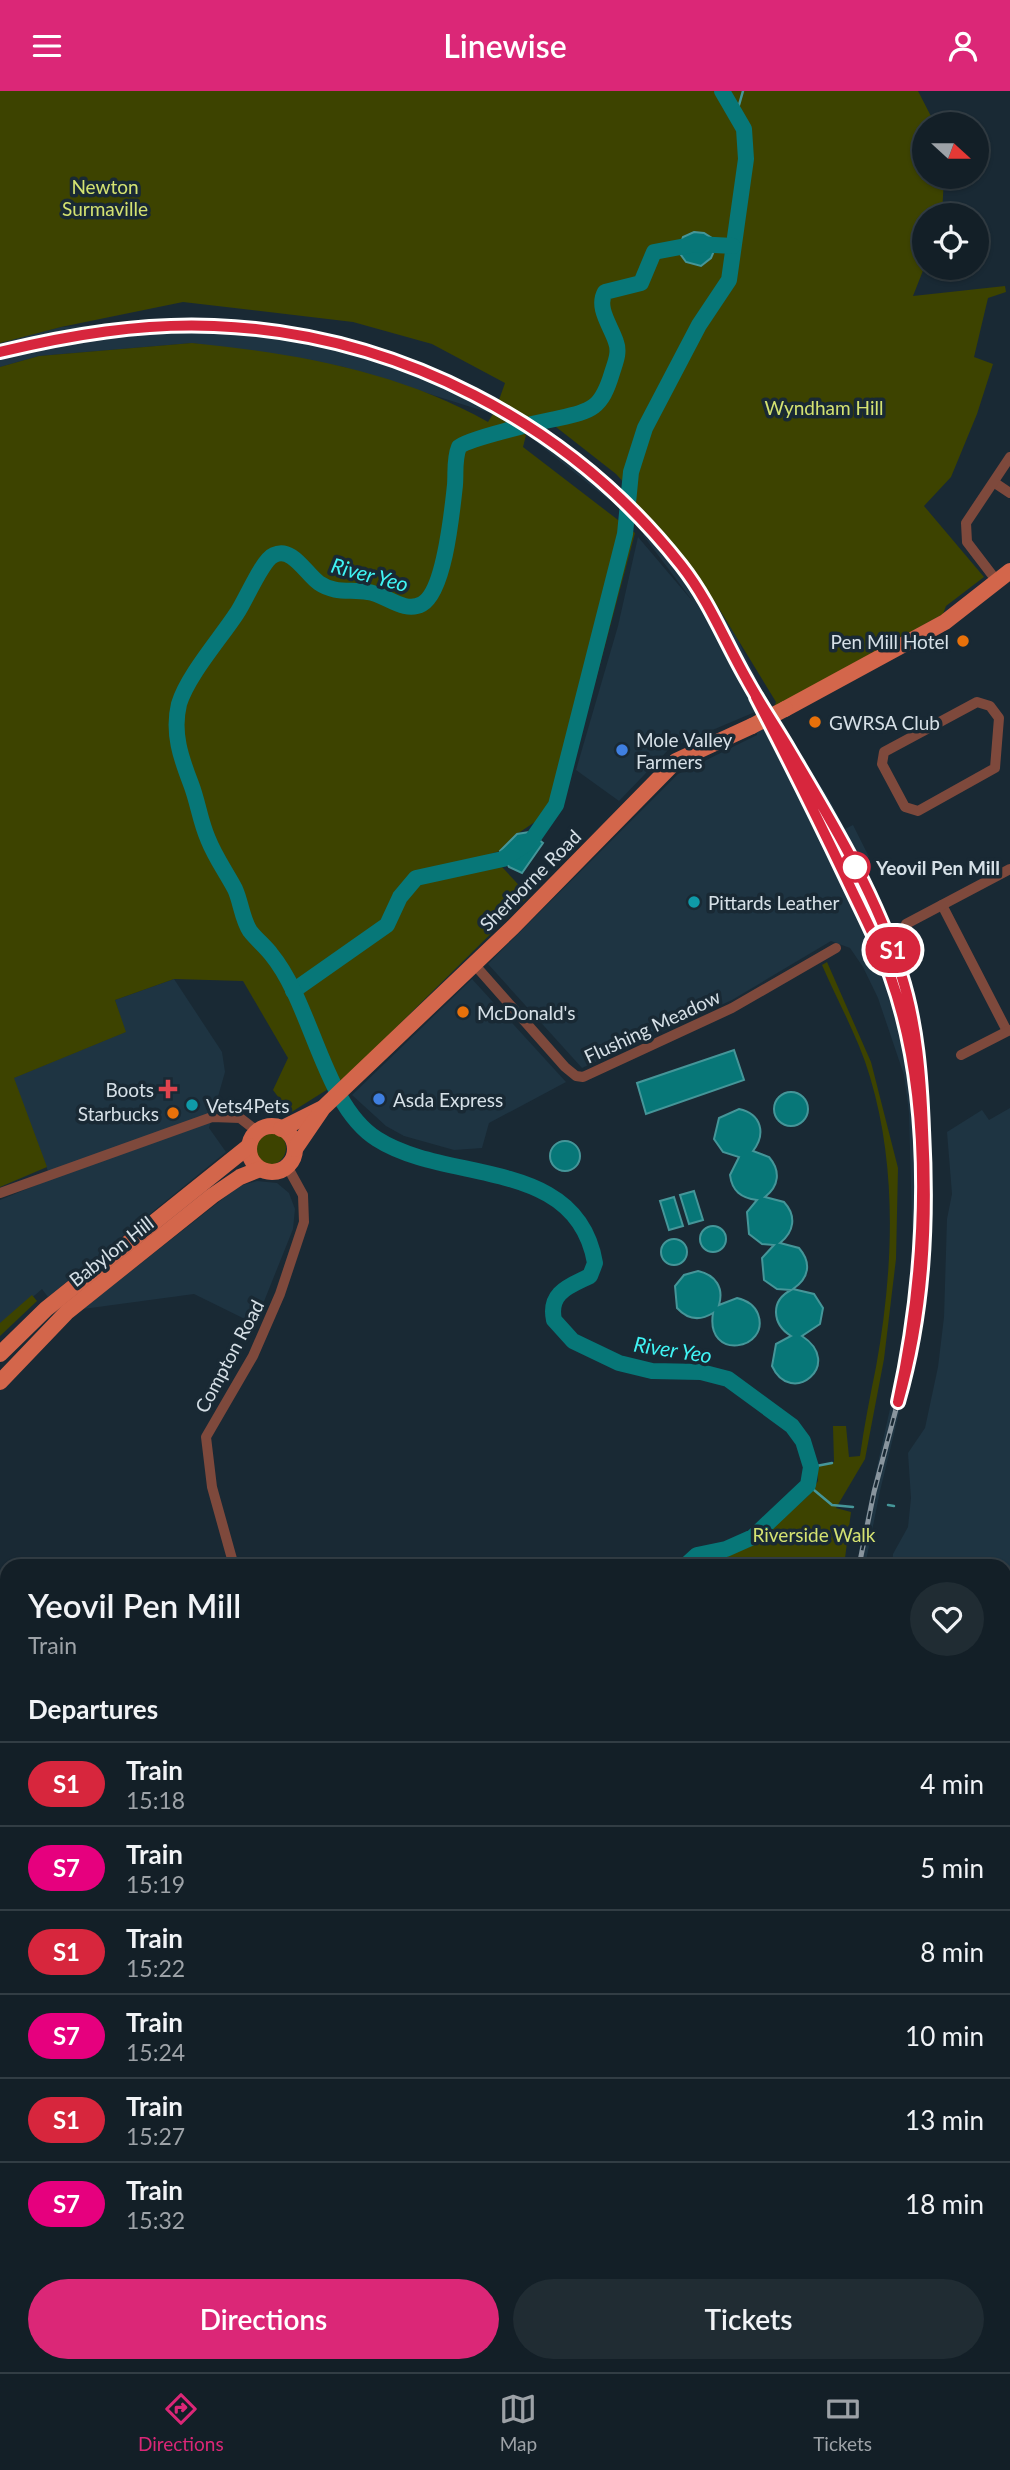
<!DOCTYPE html>
<html lang="en">
<head>
<meta charset="utf-8">
<style>
  :root { --surface:#131f27; --page:#202c33; --text:#f1f3f6; --muted:#9da2a7; --line:#323d44; --accent:#db2777 }
  body { margin:0; font-family:Lato,sans-serif; background:var(--page); color:var(--text); height:100vh; display:flex; flex-direction:column; font-size:26px; white-space:nowrap }
  * { box-sizing:border-box; margin:0 }
  p { font-size:23px; color:var(--muted) }
  .icon { flex:none; width:38px; height:38px; fill:none; stroke:currentColor; stroke-width:2; stroke-linecap:round; stroke-linejoin:round }
  .map { position:relative; flex:1; overflow:hidden }
  .panel { position:absolute; left:0px; top:1468px; width:1012px; height:814px; display:flex; flex-direction:column; background:var(--surface); border-radius:21px 21px 0 0; box-shadow:0 2px 5px #0004,0 0 0 2px var(--line) }
  .panel>* { flex:none }
  .badge { padding:0 14px; border-radius:23px; font-size:24px; line-height:46px }
  .needle { width:46px; rotate:111deg }
  .controls { position:absolute; left:912px; top:21px; display:grid; gap:14px }
  .controls a { display:grid; place-items:center; width:77px; height:77px; border-radius:50%; background:var(--surface); box-shadow:0 2px 5px #0004,0 0 0 2px var(--line); font-size:35px }
  .map>.badge { position:absolute; translate:-50% -50%; box-shadow:0 0 0 4px #fff }
  h2 { padding:0 28px; font-size:26px; line-height:63px }
  .round { display:grid; place-items:center; flex:none; width:74px; height:74px; border-radius:37px; background:var(--page) }
  .summary { display:flex; align-items:center; justify-content:space-between; height:119px; padding:0 28px }
  h1 { font-size:33px; font-weight:600; line-height:52px }
  .action { display:flex; gap:14px; margin-top:auto; padding:14px 28px }
  .action a { flex:1; height:80px; border-radius:42px; background:var(--accent); color:#fff; font-size:28px; font-weight:600; line-height:80px; text-align:center }
  .action a+a { background:var(--page); color:var(--text) }
  ul { padding:0; list-style:none }
  li { display:flex; align-items:center; gap:21px; height:84px; padding:0 28px; border-top:2px solid var(--line) }
  li div { flex:1 }
  li b { display:block; font-size:26px }
  li em { font-style:normal }
  li .badge { min-width:77px; font-weight:700; text-align:center }
  header { display:flex; justify-content:space-between; align-items:center; height:91px; padding:0 28px; background:var(--accent); color:#fff; font-size:32px; font-weight:600 }
  .tab-bar { display:flex; justify-content:space-around; align-items:center; height:98px; border-top:2px solid var(--line); background:var(--surface); font-size:19px; color:var(--muted) }
  .tab-bar a { display:grid; justify-items:center; gap:4px }
  .tab-bar .active { color:var(--accent) }
  .map>svg:first-child { display:block }
  .built { fill:#1e3442 }
  .green { fill:#3d4300 }
  .water { fill:#077778; stroke:#459699; stroke-width:2 }
  .lines { fill:none; stroke-linecap:round; stroke-linejoin:round }
  .stream { stroke:#459699; stroke-width:2.5 }
  .river { stroke:#077778; stroke-width:16 }
  .street { stroke:#7e493c; stroke-width:10 }
  .primary { stroke:#d3664b; stroke-width:16 }
  .rail-casing { stroke:#89959e; stroke-width:5 }
  .rail { stroke:#192934; stroke-width:2.5; stroke-dasharray:8; stroke-linecap:butt }
  .primary-bridge { stroke:#d3664b; stroke-width:16 }
  .line-casing { stroke:#fff; stroke-width:16 }
  .line { stroke:#d7263d; stroke-width:10 }
  .food-dot { fill:#e8710a; stroke:#192934; stroke-width:2.5 }
  .shop-dot { fill:#3f7fe0; stroke:#192934; stroke-width:2.5 }
  .stop-dot { fill:#fff; stroke:#d7263d; stroke-width:3.5 }
  .culture-dot { fill:#0f9aa8; stroke:#192934; stroke-width:2.5 }
  .health-dot { fill:#e0444e; stroke:#192934; stroke-width:2.5 }
  .labels { text-anchor:middle; dominant-baseline:central; stroke-width:7; stroke-linejoin:round; paint-order:stroke }
  .park-label { font-size:19px; fill:#d4e271; stroke:#192934 }
  .poi-label { font-size:19px; fill:#d6e0e7; stroke:#192934; text-anchor:start }
  .stop-label { font-size:19px; font-weight:bold; fill:#d6e0e7; stroke:#192934; text-anchor:start }
  .street-label { font-size:19px; fill:#d6e0e7; stroke:#192934 }
  .water-label { font-size:21px; font-style:italic; fill:#40f4f4; stroke:#192934 }
</style>
</head>
<body>
<header><svg class="icon" aria-label="menu" viewBox="0 0 24 24"><path d="M4 6h16M4 12h16M4 18h16"/></svg>Linewise<svg class="icon" aria-label="person" viewBox="0 0 24 24"><circle cx="12" cy="8" r="4"/><path d="M4 21q1-7 8-7t8 7"/></svg></header>
<div class="map">
<svg width="1010" height="2281" viewBox="0 0 1010 2281">
  <rect width="100%" height="100%" fill="#192934"/>
  <g class="built">
    <path d="M186,229l74,5 116,24 86,33 40,22 -12,9 -146,-46 -152,-24 -153,13 -39,11v-24l18,-5 43,-11z"/>
    <path d="M544,338l31,22 42,37 -8,12 -79,-63z"/>
    <path d="M653,432l38,47 44,64 41,86 52,77 17,32 8,-4 16,32 -6,3 37,95 20,77 10,134 -7,149 -43,176 -15,75h-8l4,-28 38,-169 14,-106 -4,-151 -5,-37 -26,-77 -15,-31 -13,-19 -19,-7 -99,59 -150,68 -94,-104 190,-190 79,-39 -2,-23 -85,36 -51,53 -43,-31 42,-144 20,-89 56,66 -51,-68z"/>
    <path d="M174,888l48,73 3,20 -16,56 17,24 -178,145 -6,-8 -42,36v-125l51,-21 -38,-101 112,-46 -10,-32z"/>
    <path d="M472,888l94,103 -77,41 -7,25 -28,2 -50,-14 -18,-10 -34,-31z"/>
    <path d="M1010,1017v794l-5,6 -1,-342h-112l1,-12 15,-27 3,-29 -3,-45 17,-25 13,-61 6,-50 3,-98 5,-25 -5,-62 35,-22 7,10z"/>
    <path d="M257,1090l20,2 12,10 6,16 -2,20 -38,95 -61,-30 -111,15 156,-123z"/>
  </g>
  <g class="green">
    <path d="M0,0h918l17,33h-11v53h20l-2,38h-18v53l-11,28 92,-10 1,6 -18,6 -14,59 19,7 -16,50 -26,63 -27,29 60,71 -38,29 -3,8 -169,93 2,-5 -58,-95 -47,-63 -36,-38 1,-10 -20,-22 -74,-58 -10,5 -33,-21 6,-17 -73,-39 -79,-22 -170,-20 -122,25 -61,16z"/>
    <path d="M192,252c102,10 206,28 296,79l5,-8 33,21 -3,12 112,86 -72,270 -46,31 -17,17 -10,3 39,42 -185,183 -54,34 -17,-23 15,-32 -45,-77 -69,-2 -59,21 11,32 -112,46 33,89 -47,20v-820l39,-11z"/>
    <path d="M827,871l44,100 27,106 -2,91 -12,100 -19,100 -29,49 15,4 -7,54h-155l8,-9 34,-6 26,-10 51,-45 10,-15 -1,-15 17,-4 -1,-36h13l3,31 11,-1c4,-30 10,-59 16,-89 17,-94 22,-197 -6,-290 -11,-38 -32,-75 -48,-112z"/>
    <circle cx="269" cy="1057" r="17"/>
    <path d="M32,1204l5,6 -37,35v-13z"/>
    <path d="M1010,1811v470h-374l-4,-6h372v-458z"/>
    <path d="M23,2275h108l2,6h-111z"/>
  </g>
  <g class="water">
    <path d="M694,141l10,1 14,9 -7,16 -10,8 -15,-4 -8,-11 5,-14z"/>
    <path d="M529,741l14,11 -21,30 -13,-6 -9,-16 17,-17z"/>
    <path d="M734,959l10,30 -98,34 -9,-31z"/>
    <circle cx="791" cy="1018" r="17"/>
    <path d="M739,1018c23,5 27,25 14,42l16,6c12,14 10,29 -4,40l19,5c13,14 10,30 -4,41l19,5c13,15 10,30 -6,41l21,5 9,14 -3,16 -18,12c43,28 -11,72 -30,30l4,-22 15,-8c-19,-12 -21,-35 0,-46l-14,-1 -13,-9 -2,-22 12,-13 -12,-1 -13,-10 -2,-22 10,-12c-16,-2 -25,-9 -27,-25l9,-18 -16,-5 -9,-13 5,-21z"/>
    <circle cx="565" cy="1065" r="15"/>
    <path d="M694,1100l9,29 -14,4 -9,-29z"/>
    <path d="M674,1106l9,29 -14,4 -9,-29z"/>
    <circle cx="713" cy="1148" r="13"/>
    <circle cx="674" cy="1161" r="13"/>
    <path d="M698,1180c18,4 26,17 21,34l18,-7c9,2 17,6 21,16 13,36 -53,48 -45,-1 -13,8 -25,7 -36,-5l-2,-22 9,-11z"/>
  </g>
  <g class="lines">
    <g class="stream">
      <path d="M737,21l6,-21"/>
      <path d="M811,1376l21,-4"/>
      <path d="M808,1394l24,20 21,2"/>
      <path d="M888,1414l6,1"/>
    </g>
    <g class="river">
      <path d="M293,900l94,-66 13,-28 16,-19 87,-19 28,-18 25,-36 69,-271 6,-62 14,-44 54,-103 30,-45 17,-121 -2,-30 -22,-38"/>
      <path d="M685,1475l12,-11 29,-6 27,-12 55,-52 3,-18 -8,-26 -11,-15 -64,-47 -27,-7 -49,-1 -33,-8 -46,-22 -19,-21c-6,-28 16,-34 36,-44l5,-13c-18,-107 -148,-79 -218,-124 -54,-34 -64,-134 -106,-185 -6,-8 -15,-15 -21,-23 -8,-12 -9,-29 -15,-42 -9,-17 -20,-32 -27,-50 -8,-18 -10,-37 -17,-55 -10,-26 -19,-51 -12,-80 9,-29 41,-65 58,-91 9,-13 25,-53 37,-58 18,-9 32,19 45,28 16,11 31,6 49,9 17,2 36,22 54,12 23,-13 30,-93 33,-119 1,-13 -1,-26 4,-38 8,-8 80,-25 96,-28 36,-8 46,-9 57,-46 3,-10 8,-20 4,-31 -5,-16 -20,-34 -11,-50l36,-9 13,-31 42,-8 37,2"/>
      <path d="M880,2275l6,6"/>
    </g>
    <g class="street">
      <path d="M995,392l15,10"/>
      <path d="M996,489l-29,-38 -1,-19 44,-66"/>
      <path d="M977,611l13,4 9,12 -4,50 -77,43 -13,-4 -23,-43 2,-12z"/>
      <path d="M942,814l65,126"/>
      <path d="M906,833l104,-55"/>
      <path d="M474,873l91,103 11,9 7,1 149,-69 104,-60"/>
      <path d="M961,964l49,-25"/>
      <path d="M0,1102l212,-76 28,1 18,14"/>
      <path d="M234,1475l-22,-79 -6,-50 47,-81 27,-62 24,-72 -1,-27 -16,-29"/>
      <path d="M1004,1561h6"/>
      <path d="M618,2275l4,6"/>
    </g>
    <g class="primary">
      <path d="M785,618l160,-87 65,-51"/>
      <circle cx="272" cy="1058" r="23"/>
      <path d="M281,1038l40,-20"/>
      <path d="M295,1058l28,-41 190,-181 163,-166 76,-35"/>
      <path d="M0,1263l46,-45 203,-163"/>
      <path d="M0,1291l67,-70 145,-116 28,-19 20,-8"/>
      <path d="M0,2058l7,96"/>
      <path d="M8,2281l1,-6"/>
    </g>
    <defs>
      <g id="rail">
        <path d="M0,261c71,-18 141,-28 215,-26 33,1 66,8 99,14 172,37 323,136 410,291l160,328c52,134 44,304 14,443"/>
        <path d="M805,683c43,62 92,169 107,242"/>
        <path d="M859,1475l15,-74 26,-98"/>
        <path d="M1004,2077l6,9"/>
      </g>
    </defs>
    <use href="#rail" class="rail-casing"/>
    <use href="#rail" class="rail"/>
    <path class="primary-bridge" d="M752,635l33,-17"/>
  </g>
  <g class="lines">
    <defs>
      <path id="line" d="M0,261c70,-17 141,-29 214,-26 182,7 355,97 467,239 29,37 43,75 66,115 13,24 29,47 43,71 42,71 86,143 111,223 16,50 20,103 22,156 5,92 1,182 -25,272 29,-132 38,-298 -8,-427 -12,-33 -29,-65 -44,-97 -29,-61 -59,-121 -90,-181"/>
    </defs>
    <use href="#line" class="line-casing"/>
    <use href="#line" class="line"/>
  </g>
  <g class="food-dot">
    <circle cx="963" cy="550" r="7"/>
    <circle cx="815" cy="631" r="7"/>
    <circle cx="463" cy="921" r="7"/>
    <circle cx="173" cy="1022" r="7"/>
  </g>
  <g class="shop-dot">
    <circle cx="622" cy="659" r="7"/>
    <circle cx="379" cy="1008" r="7"/>
  </g>
  <circle class="stop-dot" cx="855" cy="776" r="14"/>
  <g class="culture-dot">
    <circle cx="694" cy="811" r="7"/>
    <circle cx="192" cy="1014" r="7"/>
  </g>
  <path class="health-dot" d="M164.5 987.5h7v7h7v7h-7v7h-7v-7h-7v-7h7z"/>
  <g class="labels">
    <g class="park-label">
      <text x="105" y="95">Newton<tspan x="105" dy="22">Surmaville</tspan></text>
      <text x="824" y="316">Wyndham Hill</text>
      <text x="814" y="1443">Riverside Walk</text>
    </g>
    <g class="poi-label">
      <text x="949" y="550" text-anchor="end">Pen Mill Hotel</text>
      <text x="829" y="631">GWRSA Club</text>
      <text x="636" y="648">Mole Valley<tspan x="636" dy="22">Farmers</tspan></text>
      <text x="708" y="811">Pittards Leather</text>
      <text x="477" y="921">McDonald's</text>
      <text x="154" y="998" text-anchor="end">Boots</text>
      <text x="393" y="1008">Asda Express</text>
      <text x="206" y="1014">Vets4Pets</text>
      <text x="159" y="1022" text-anchor="end">Starbucks</text>
    </g>
    <g class="stop-label">
      <text x="876" y="776">Yeovil Pen Mill</text>
    </g>
    <g class="street-label">
      <text transform="translate(530 789) rotate(-45)">Sherborne Road</text>
      <text transform="translate(652 935) rotate(-25)">Flushing Meadow</text>
      <text transform="translate(111 1160) rotate(-38)">Babylon Hill</text>
      <text transform="translate(229 1265) rotate(-62)">Compton Road</text>
    </g>
    <g class="water-label">
      <text transform="translate(370 483) rotate(15)">River Yeo</text>
      <text transform="translate(673 1258) rotate(9)">River Yeo</text>
    </g>
  </g>
</svg>
<div class="controls">
<a><svg class="needle" viewBox="-14 -14 28 28"><path d="M0-13l5 13h-10z" fill="#e53935"/><path d="M0 13l5-13h-10z" fill="#9da2a7"/></svg></a>
<a><svg class="icon" aria-label="locate" viewBox="0 0 24 24"><circle cx="12" cy="12" r="6"/><path d="M12 2v4M12 18v4M2 12h4M18 12h4"/></svg></a>
</div>
<b class="badge" style="left:893px;top:859px;background:#d7263d;color:#fff">S1</b>
<section class="panel">
<div class="summary"><div><h1>Yeovil Pen Mill</h1><p>Train</p></div><a class="round"><svg class="icon" aria-label="heart" viewBox="0 0 24 24"><path d="M12 20l-8-8c-3-5 5-10 8-4 3-6 11-1 8 4z"/></svg></a></div>
<h2>Departures</h2>
<ul>
<li><span class="badge" style="background:#d7263d;color:#fff">S1</span><div><b>Train</b><p>15:18</p></div><em>4 min</em></li>
<li><span class="badge" style="background:#e6007e;color:#fff">S7</span><div><b>Train</b><p>15:19</p></div><em>5 min</em></li>
<li><span class="badge" style="background:#d7263d;color:#fff">S1</span><div><b>Train</b><p>15:22</p></div><em>8 min</em></li>
<li><span class="badge" style="background:#e6007e;color:#fff">S7</span><div><b>Train</b><p>15:24</p></div><em>10 min</em></li>
<li><span class="badge" style="background:#d7263d;color:#fff">S1</span><div><b>Train</b><p>15:27</p></div><em>13 min</em></li>
<li><span class="badge" style="background:#e6007e;color:#fff">S7</span><div><b>Train</b><p>15:32</p></div><em>18 min</em></li>
</ul>
<div class="action"><a>Directions</a><a>Tickets</a></div>
</section>
</div>
<nav class="tab-bar">
<a class="active"><svg class="icon" aria-label="directions" viewBox="0 0 24 24"><path d="M12 3l9 9-9 9-9-9zM9 14v-3h6M13 9l2 2-2 2"/></svg>Directions</a>
<a><svg class="icon" aria-label="map" viewBox="0 0 24 24"><path d="M3 6l6-2 6 2 6-2v14l-6 2-6-2-6 2zM9 4v14M15 6v14"/></svg>Map</a>
<a><svg class="icon" aria-label="tickets" viewBox="0 0 24 24"><path d="M3 7h18v10H3zM15 7v10"/></svg>Tickets</a>
</nav>
</body>
</html>
